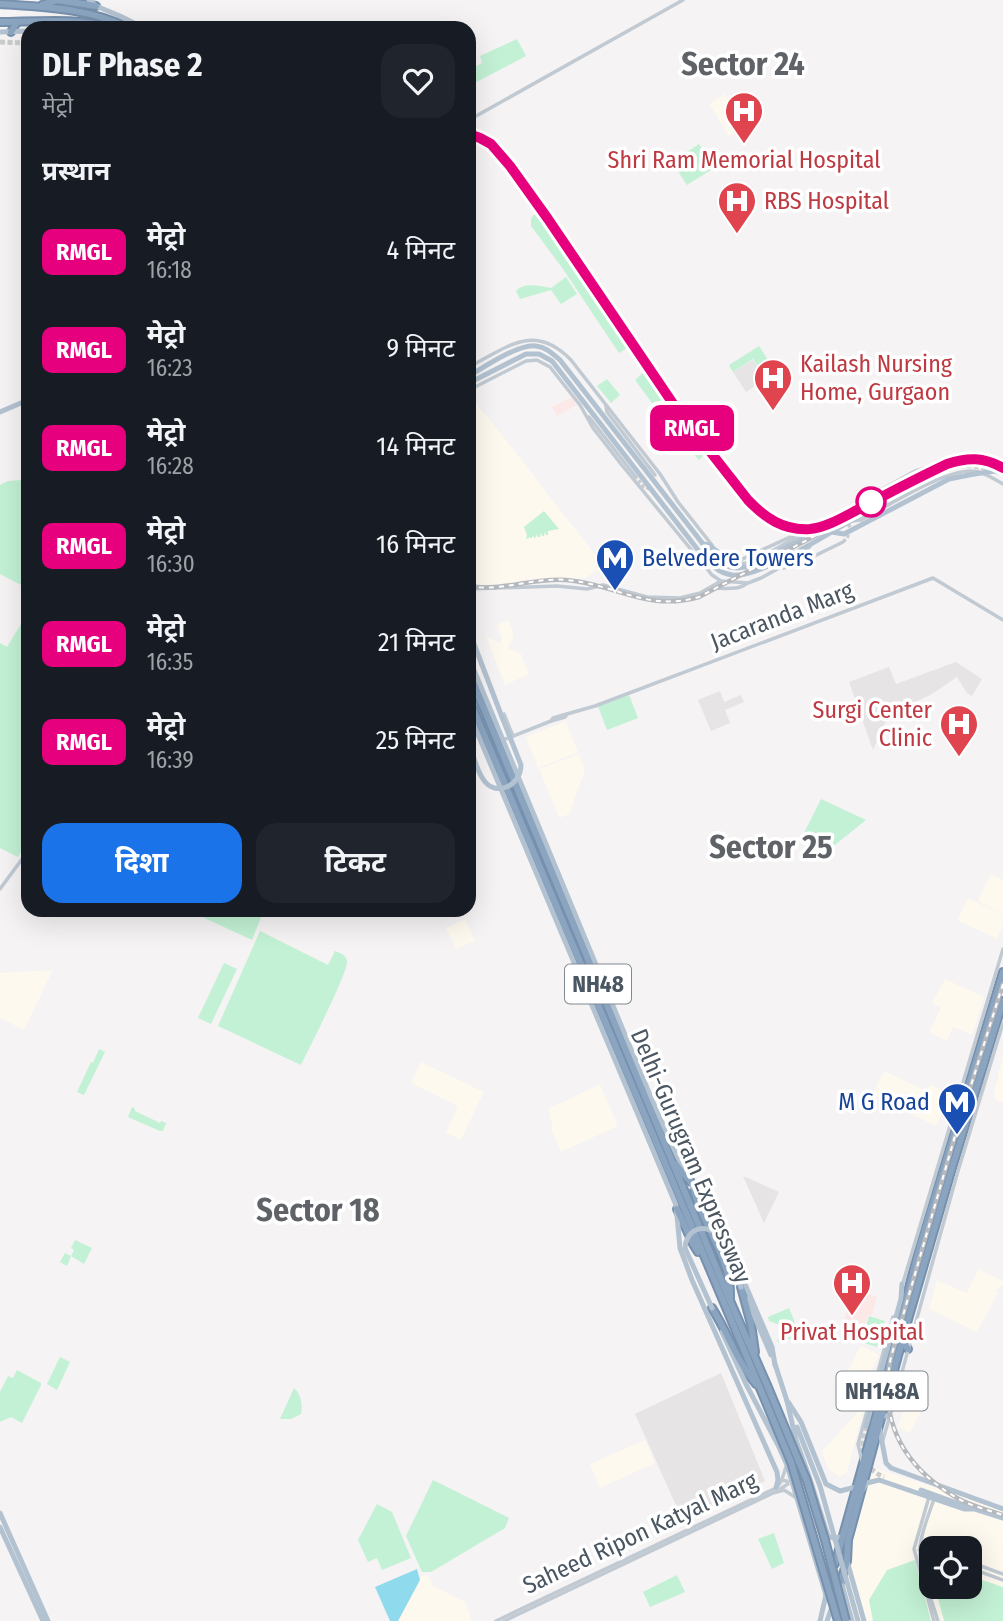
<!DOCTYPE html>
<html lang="hi">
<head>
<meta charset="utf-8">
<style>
  :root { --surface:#171b24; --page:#20242c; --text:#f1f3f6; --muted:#9ea1a6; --accent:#1a73e8 }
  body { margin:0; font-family:"Fira Sans Condensed","Noto Sans Devanagari",sans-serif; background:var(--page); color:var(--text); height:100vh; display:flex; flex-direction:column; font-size:26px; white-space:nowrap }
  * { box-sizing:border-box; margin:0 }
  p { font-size:23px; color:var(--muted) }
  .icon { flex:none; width:38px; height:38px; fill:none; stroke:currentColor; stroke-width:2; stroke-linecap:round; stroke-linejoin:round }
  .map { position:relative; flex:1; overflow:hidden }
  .side { position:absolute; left:21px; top:21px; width:455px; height:896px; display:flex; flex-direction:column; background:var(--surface); border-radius:21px; box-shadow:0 7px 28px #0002 }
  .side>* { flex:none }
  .badge { padding:0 14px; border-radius:10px; font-size:24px; line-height:46px }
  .fabs { position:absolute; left:919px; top:1536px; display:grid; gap:14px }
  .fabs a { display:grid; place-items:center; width:63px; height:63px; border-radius:14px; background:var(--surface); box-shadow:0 7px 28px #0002; font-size:35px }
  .map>.badge { position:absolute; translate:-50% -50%; box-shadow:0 0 0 4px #fff }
  h2 { padding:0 21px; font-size:26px; line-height:63px }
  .round { display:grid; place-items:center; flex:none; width:74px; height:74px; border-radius:21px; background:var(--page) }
  .headline { display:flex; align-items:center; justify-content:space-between; height:119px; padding:0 21px }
  h1 { font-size:33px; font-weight:700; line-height:52px }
  .cta { display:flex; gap:14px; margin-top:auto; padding:14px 21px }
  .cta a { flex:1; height:80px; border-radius:21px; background:var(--accent); color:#fff; font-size:28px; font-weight:700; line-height:80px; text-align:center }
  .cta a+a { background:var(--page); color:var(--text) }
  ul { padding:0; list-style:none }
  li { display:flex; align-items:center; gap:21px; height:98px; padding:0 21px }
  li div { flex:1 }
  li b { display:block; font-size:26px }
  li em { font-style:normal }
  li .badge { min-width:77px; font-weight:700; text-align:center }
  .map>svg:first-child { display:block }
  .commercial { fill:#fdf9ef; fill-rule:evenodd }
  .education { fill:#e6e4e5 }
  .medical { fill:#fce8e6 }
  .green { fill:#c3f1d5 }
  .water { fill:#90daee }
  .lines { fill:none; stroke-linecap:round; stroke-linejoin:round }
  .minor-tunnel { stroke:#caccce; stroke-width:3.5; stroke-dasharray:3.5 2; stroke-linecap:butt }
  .major-tunnel { stroke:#caccce; stroke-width:5; stroke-dasharray:5 2.5; stroke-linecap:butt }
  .highway-casing { stroke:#7690ad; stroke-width:10 }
  .minor { stroke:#c1cad2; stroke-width:3.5 }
  .major { stroke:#b3c2d1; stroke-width:5 }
  .highway { stroke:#8ba5c1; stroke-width:6 }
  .rail-casing { stroke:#b5b8bd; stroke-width:4.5 }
  .rail { stroke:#fff; stroke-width:2; stroke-dasharray:5; stroke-linecap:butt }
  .highway-bridge-casing { stroke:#7690ad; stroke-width:10; stroke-linecap:butt }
  .major-bridge { stroke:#b3c2d1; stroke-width:5 }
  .highway-bridge { stroke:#8ba5c1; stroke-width:6 }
  .line-casing { stroke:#fff; stroke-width:16 }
  .line { stroke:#e6007e; stroke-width:10 }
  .stop-dot { fill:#fff; stroke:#e6007e; stroke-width:3.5 }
  .labels { text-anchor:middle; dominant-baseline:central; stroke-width:7; stroke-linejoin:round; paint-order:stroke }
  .shield { fill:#fff; stroke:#808990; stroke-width:2 }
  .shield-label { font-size:23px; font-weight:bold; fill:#4a5661 }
  .health-label { font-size:24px; fill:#be3a42; stroke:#fff }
  .transit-label { font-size:24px; fill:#164399; stroke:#fff; text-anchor:start }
  .street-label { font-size:24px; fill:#4a5661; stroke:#fff }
  .district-label { font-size:32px; font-weight:bold; fill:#5f6368; stroke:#fff }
</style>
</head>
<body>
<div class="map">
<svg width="1003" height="1621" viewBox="0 0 1003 1621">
  <rect width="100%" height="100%" fill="#f5f3f3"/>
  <g class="commercial">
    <path d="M725,94l19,32 -15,10 -20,-32z"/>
    <path d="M469,395l33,40 101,130 -17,13 -117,8z"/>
    <path d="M508,620l6,15 -6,13 13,6 8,20 -24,11 -19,-49 14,7 2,-4 -5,-14z"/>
    <path d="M566,721l12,31 -40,16 -12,-31z"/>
    <path d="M579,754l6,17 -16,43 -10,4 -20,-49z"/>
    <path d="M991,874l12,6v34l-24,-12 -1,-2z"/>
    <path d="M968,898l35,17v11l-6,13 -40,-19z"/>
    <path d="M465,919l10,22 -19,8 -10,-21z"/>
    <path d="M53,970l-29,60 -24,-12v-45z"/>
    <path d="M945,979l39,18 -12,38 -19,-8 -6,14 -18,-9 12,-25 -9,-4z"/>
    <path d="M1003,1055v48l-10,-5z"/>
    <path d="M421,1062l63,30 -23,48 -15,-7 12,-27 -47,-23z"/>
    <path d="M884,1071l42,20 4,-6 22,10 -16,31 -64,-31z"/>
    <path d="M600,1084l18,42 -57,26 -9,-21v-7l-4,-15z"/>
    <path d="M978,1269l25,12v4l-8,5 3,3 -21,39 -48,-23 8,-29 30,13z"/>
    <path d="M861,1345l18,10 -18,40 -20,-10z"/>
    <path d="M906,1401l16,8 -12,24 -12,-6z"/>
    <path d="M865,1404l-18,69 -7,4 -12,-8 -6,-18z"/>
    <path d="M645,1440l10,23 -55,25 -10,-24z"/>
    <path d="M865,1465l138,44v112h-161l-9,-33zM931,1549h39v38h-39z"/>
    <path d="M428,1575l5,11 32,16 7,19h-74l23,-45z"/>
  </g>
  <g class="education">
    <path d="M753,360l12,19 -19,13 -13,-20z"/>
    <path d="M956,662l26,17 -10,17 -5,-3 -10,-16 -25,17 -35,17 -12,12 -12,27 -24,-68 40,-15 7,17z"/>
    <path d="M720,691l4,11 17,-7 3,7 -19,8 5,13 -19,8 -13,-31z"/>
    <path d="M743,1176l36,16 -15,31z"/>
    <path d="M721,1373l44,108 -82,40 -48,-107z"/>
  </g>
  <g class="medical">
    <path d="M572,397l4,8 -19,11 -5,-9z"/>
    <path d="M853,1287l24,10 -5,18h-4l-4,13 -20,-5z"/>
  </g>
  <g class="green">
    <path d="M517,39l9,17 -57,30v-16l13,-7 -2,-7z"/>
    <path d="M699,144l15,24 -27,17 -15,-23z"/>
    <path d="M533,215h7l90,131 -11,7 -56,-84 -32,-43v-7z"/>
    <path d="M566,277l11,17 -16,10 -10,-14 -31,9 -4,-8c8,-9 23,-5 35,-3z"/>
    <path d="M759,346l16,25 -10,6 -12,-18 -20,13 -4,-7z"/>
    <path d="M644,372l59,84 -4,4 -38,-45 -26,-35z"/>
    <path d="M607,379l13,16 -9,8 -14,-17z"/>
    <path d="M21,480l7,2v108l-5,-4 -23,-12v-89l8,-4z"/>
    <path d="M544,511l15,18 -11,2v4h-2l-1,-3 -1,4h-2l-1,-3 -1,4h-2l-1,-3 -1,3 -2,1 -1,-3 -1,3h-2l-1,-2v2l-3,1 1,-4 -3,-8z"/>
    <path d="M28,607v233l-10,17 -18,-9v-205l7,4 14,-23 3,-12z"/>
    <path d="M629,695l9,23 -31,12 -9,-24z"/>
    <path d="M821,799l45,21 -45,36 -19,-19z"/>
    <path d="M187,910h65l10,5 -10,25z"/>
    <path d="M260,931l68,34 7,-14c5,2 11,3 12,10 2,10 -39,89 -46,104l-83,-39z"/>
    <path d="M224,963l13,6 -26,55 -13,-6z"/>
    <path d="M99,1049l6,3 -21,43 -7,-3 14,-30 2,1z"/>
    <path d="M132,1107l3,2v2l25,12 1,-2 5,2 -3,8h-3l-32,-14z"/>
    <path d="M75,1240l17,8 -8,16 -13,-8 -4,10 -7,-4 5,-9 6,3 3,-6 -3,-2z"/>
    <path d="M789,1308l11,27 -21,8 -2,-2 8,-14 -16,-6 -1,-4z"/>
    <path d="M869,1316l16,5 -8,26 -16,-5z"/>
    <path d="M60,1357l10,5 -13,28 -10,-6z"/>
    <path d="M17,1370l24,13v2l-19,38 -11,-6 -11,5v-30l8,-16 5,2z"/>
    <path d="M294,1388c7,6 9,17 7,26l-10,5h-11z"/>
    <path d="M433,1480l76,38 -4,10 -74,44h-9l-16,-36z"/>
    <path d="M377,1504l15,8 19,46 -29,12 -5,-12 -9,4 -10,-22z"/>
    <path d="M774,1533l10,30 -12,6 -14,-30z"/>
    <path d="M915,1560l16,61h-58l-4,-21 18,-30z"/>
    <path d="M677,1575l8,17 -35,15 -7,-15z"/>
    <path d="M970,1576l33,11v34h-59l-9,-34h35z"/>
  </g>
  <path class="water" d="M417,1569l3,11 -22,41h-8l-15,-34z"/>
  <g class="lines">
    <g class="minor-tunnel">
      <path d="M635,476l9,11 7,2"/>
      <path d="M839,519c14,3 14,14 4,23"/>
    </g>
    <g class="major-tunnel">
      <path d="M0,42l28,1"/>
      <path d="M960,459h18l25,8"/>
      <path d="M959,466c16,-1 29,2 44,8"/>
      <path d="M866,1426c-6,22 -6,41 18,51"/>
    </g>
    <defs>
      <g id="highway">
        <path d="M0,4c44,3 89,4 129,24"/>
        <path d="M42,5l15,-5 39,6"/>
        <path d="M0,22c30,0 83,-5 110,6"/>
        <path d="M11,32l6,-10"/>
        <path d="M469,673l262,630 36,82"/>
        <path d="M469,699l291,689"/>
        <path d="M675,1164l16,18"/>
        <path d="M694,1191c8,29 27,55 34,84 2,7 2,15 2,23"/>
        <path d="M677,1209l16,35 5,8"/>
        <path d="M741,1287l10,37 4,28"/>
        <path d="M712,1308c16,25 25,54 44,76"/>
        <path d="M902,1341l6,8"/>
        <path d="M835,1564l39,-140 45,-175 84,-277"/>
        <path d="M841,1581l6,-20 1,-21 9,-33 48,-177 47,-162 51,-167"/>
      </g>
    </defs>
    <use href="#highway" class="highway-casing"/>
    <g class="minor">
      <path d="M469,120l214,-120"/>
      <path d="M469,367c39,-20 65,-45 102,-7l89,114 18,28 34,43"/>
      <path d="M469,390l57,-29 11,-1 13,7 30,38 13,23 28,36 91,111 9,6 27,2 13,-5 20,-11 24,-14 5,-7"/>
      <path d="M606,406l1,6 48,63"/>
      <path d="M589,417l46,59"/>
      <path d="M923,469c30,-16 48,-18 80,-6"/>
      <path d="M852,521l9,-1c27,-14 82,-50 111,-49 11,0 22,8 31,13"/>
      <path d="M719,554c7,5 18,11 27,9 12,-2 43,-22 56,-29"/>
      <path d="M736,562l87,-40 92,-51 10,-3"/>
      <path d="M783,568l11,-2 49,-24"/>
      <path d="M469,589l88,-3 30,3 16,-4 44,12 33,1 20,-5 21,-12"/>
      <path d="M710,589c12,-2 27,2 36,-5"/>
      <path d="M504,714l9,22"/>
      <path d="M551,721l14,-4 2,-3"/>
      <path d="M503,740l48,-19 2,-3 42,-12 338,-128 70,42"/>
      <path d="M0,889l28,-38"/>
      <path d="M902,1286l101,-337"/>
      <path d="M883,1440l75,-269 45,-148"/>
      <path d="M862,1461l-4,-17 35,-127"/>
      <path d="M780,1489l8,-5 -1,-3 -6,-1"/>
      <path d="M929,1497l-15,52 20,72"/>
      <path d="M934,1499c-5,15 -12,31 -14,47 -2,20 12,55 18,75"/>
      <path d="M921,1545l13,4"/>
      <path d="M919,1550l12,3"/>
      <path d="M970,1562l33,12"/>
      <path d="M970,1568l33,12"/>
      <path d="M496,1621l280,-133 5,-6 5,-15"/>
      <path d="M504,1621l269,-128 11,-3 11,7"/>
    </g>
    <g class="major">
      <path d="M89,0l7,6 24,10 24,12"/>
      <path d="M0,32l28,-1"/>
      <path d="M469,376c15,-9 51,-33 67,-30 10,1 17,8 24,14l143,184c18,21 25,30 54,20l153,-86 33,-16 17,-3"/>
      <path d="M469,383l57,-29h13l13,7 146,189c10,11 18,23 34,25 26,4 95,-41 120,-55 30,-16 60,-33 90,-49l17,-5"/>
      <path d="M0,412l28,-12"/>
      <path d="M832,532l12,2 105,-55 25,-5"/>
      <path d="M807,534l8,-9"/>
      <path d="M703,544l6,1 10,8"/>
      <path d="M469,631l33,86"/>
      <path d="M469,658l183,442 26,58 9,14 7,19 26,36 7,15 45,105 3,18"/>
      <path d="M469,713l207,492 4,43 12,32 85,192 1,8 -2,8"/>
      <path d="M747,1299l24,56"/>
      <path d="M722,1332l24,52 32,61 9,20 39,130"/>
      <path d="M775,1364l13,40"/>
      <path d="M787,1401l9,39 13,36 19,60 5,2 9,-1"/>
      <path d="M789,1403l12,19 25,62 14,7 16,-4"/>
      <path d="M882,1415l7,2"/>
      <path d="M866,1426l35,-127 1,-15"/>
      <path d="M879,1426l7,37 5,5 112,41"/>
      <path d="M863,1489l4,-6 12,-3 85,29h11l28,9"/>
      <path d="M921,1490l47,17"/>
      <path d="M0,1513l48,108"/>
      <path d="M0,1527l43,94"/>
      <path d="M847,1561l17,60"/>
      <path d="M841,1581l11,40"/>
      <path d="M820,1621l6,-26 7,-25"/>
      <path d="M827,1621l14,-40"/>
    </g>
    <use href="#highway" class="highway"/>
    <defs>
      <g id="rail">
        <path d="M469,134l11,4 11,6 19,22 38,53 128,189 72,92c43,47 74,27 122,3 25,-13 51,-26 77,-39 21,-7 37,-7 56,4"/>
        <path d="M469,586c33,6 65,-9 97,-6 50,4 80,32 133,17l127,-67"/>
        <path d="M1003,984l-48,152 -64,221c-13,63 11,109 66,141 14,8 31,12 46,17"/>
      </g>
    </defs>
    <use href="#rail" class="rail-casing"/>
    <use href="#rail" class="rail"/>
    <defs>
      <g id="highway-bridge">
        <path d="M767,1385l40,96 18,59 21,81"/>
        <path d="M760,1388l31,74 47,159"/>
      </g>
    </defs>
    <use href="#highway-bridge" class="highway-bridge-casing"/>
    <g class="major-bridge">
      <path d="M974,474l29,-4"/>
      <path d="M469,743c4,11 7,26 14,36 12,19 38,7 38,-14l-19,-48"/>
      <path d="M712,1308l-27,-60c0,-7 4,-15 11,-18 7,-3 16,-1 21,5 8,10 18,39 24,52"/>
      <path d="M797,1427l23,59 38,135"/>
    </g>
    <use href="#highway-bridge" class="highway-bridge"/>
  </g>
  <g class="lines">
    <defs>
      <path id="line" d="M469,134l11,4 11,6 19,22 38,53 128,189 72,92c17,18 36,31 62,29 19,-2 38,-15 55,-23 27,-15 55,-29 82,-42 21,-7 37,-7 56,4"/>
    </defs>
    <use href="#line" class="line-casing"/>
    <use href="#line" class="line"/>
  </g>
  <defs>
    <symbol id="hospital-pin" viewBox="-11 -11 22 30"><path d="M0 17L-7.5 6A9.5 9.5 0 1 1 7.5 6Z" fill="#e0444e" stroke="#fff"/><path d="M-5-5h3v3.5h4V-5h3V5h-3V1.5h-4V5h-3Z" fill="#fff"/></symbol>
    <symbol id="metro-pin" viewBox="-11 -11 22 30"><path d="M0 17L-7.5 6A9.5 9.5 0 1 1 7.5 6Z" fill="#1a4fb4" stroke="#fff"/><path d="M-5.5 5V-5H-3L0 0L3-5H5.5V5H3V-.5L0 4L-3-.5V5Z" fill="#fff"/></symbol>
  </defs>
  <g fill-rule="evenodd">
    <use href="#hospital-pin" x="722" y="89" width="44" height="60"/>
    <use href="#hospital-pin" x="715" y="179" width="44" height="60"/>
    <use href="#hospital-pin" x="751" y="356" width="44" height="60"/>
    <use href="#metro-pin" x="593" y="536" width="44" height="60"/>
    <use href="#hospital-pin" x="937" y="702" width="44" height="60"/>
    <use href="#metro-pin" x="935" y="1080" width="44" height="60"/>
    <use href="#hospital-pin" x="830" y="1261" width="44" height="60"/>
  </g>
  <circle class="stop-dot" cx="871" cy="502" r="14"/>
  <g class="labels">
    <g class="shield">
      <rect x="565" y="964.5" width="66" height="39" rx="5"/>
      <rect x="836.5" y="1371.5" width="91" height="39" rx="5"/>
    </g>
    <g class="shield-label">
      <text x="598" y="984">NH48</text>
      <text x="882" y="1391">NH148A</text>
    </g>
    <g class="health-label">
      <text x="744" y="160">Shri Ram Memorial Hospital</text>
      <text x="764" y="201" text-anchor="start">RBS Hospital</text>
      <text x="800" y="364" text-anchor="start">Kailash Nursing<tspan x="800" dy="28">Home, Gurgaon</tspan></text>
      <text x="932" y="710" text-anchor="end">Surgi Center<tspan x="932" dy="28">Clinic</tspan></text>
      <text x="852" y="1332">Privat Hospital</text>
    </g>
    <g class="transit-label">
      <text x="642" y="558">Belvedere Towers</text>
      <text x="930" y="1102" text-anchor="end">M G Road</text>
    </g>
    <g class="street-label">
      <text transform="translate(782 616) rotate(-21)">Jacaranda Marg</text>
      <text transform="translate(691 1156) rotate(67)">Delhi-Gurugram Expressway</text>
      <text transform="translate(640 1533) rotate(-25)">Saheed Ripon Katyal Marg</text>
    </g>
    <g class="district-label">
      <text x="743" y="64">Sector 24</text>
      <text x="771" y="847">Sector 25</text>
      <text x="318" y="1210">Sector 18</text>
    </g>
  </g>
</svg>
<div class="fabs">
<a><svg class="icon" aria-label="locate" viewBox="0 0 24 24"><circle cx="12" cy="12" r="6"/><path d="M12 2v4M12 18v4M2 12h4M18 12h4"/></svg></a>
</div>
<b class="badge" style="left:692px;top:428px;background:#e6007e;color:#fff">RMGL</b>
<section class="side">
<div class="headline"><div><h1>DLF Phase 2</h1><p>मेट्रो</p></div><a class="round"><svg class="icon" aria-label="heart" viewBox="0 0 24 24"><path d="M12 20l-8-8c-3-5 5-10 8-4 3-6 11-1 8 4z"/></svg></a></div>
<h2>प्रस्थान</h2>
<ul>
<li><span class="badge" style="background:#e6007e;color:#fff">RMGL</span><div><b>मेट्रो</b><p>16:18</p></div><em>4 मिनट</em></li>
<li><span class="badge" style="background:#e6007e;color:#fff">RMGL</span><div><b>मेट्रो</b><p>16:23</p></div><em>9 मिनट</em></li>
<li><span class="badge" style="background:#e6007e;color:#fff">RMGL</span><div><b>मेट्रो</b><p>16:28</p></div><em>14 मिनट</em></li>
<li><span class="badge" style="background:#e6007e;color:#fff">RMGL</span><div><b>मेट्रो</b><p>16:30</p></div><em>16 मिनट</em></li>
<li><span class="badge" style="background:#e6007e;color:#fff">RMGL</span><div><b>मेट्रो</b><p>16:35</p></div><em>21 मिनट</em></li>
<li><span class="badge" style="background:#e6007e;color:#fff">RMGL</span><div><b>मेट्रो</b><p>16:39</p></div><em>25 मिनट</em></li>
</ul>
<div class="cta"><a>दिशा</a><a>टिकट</a></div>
</section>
</div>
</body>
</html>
